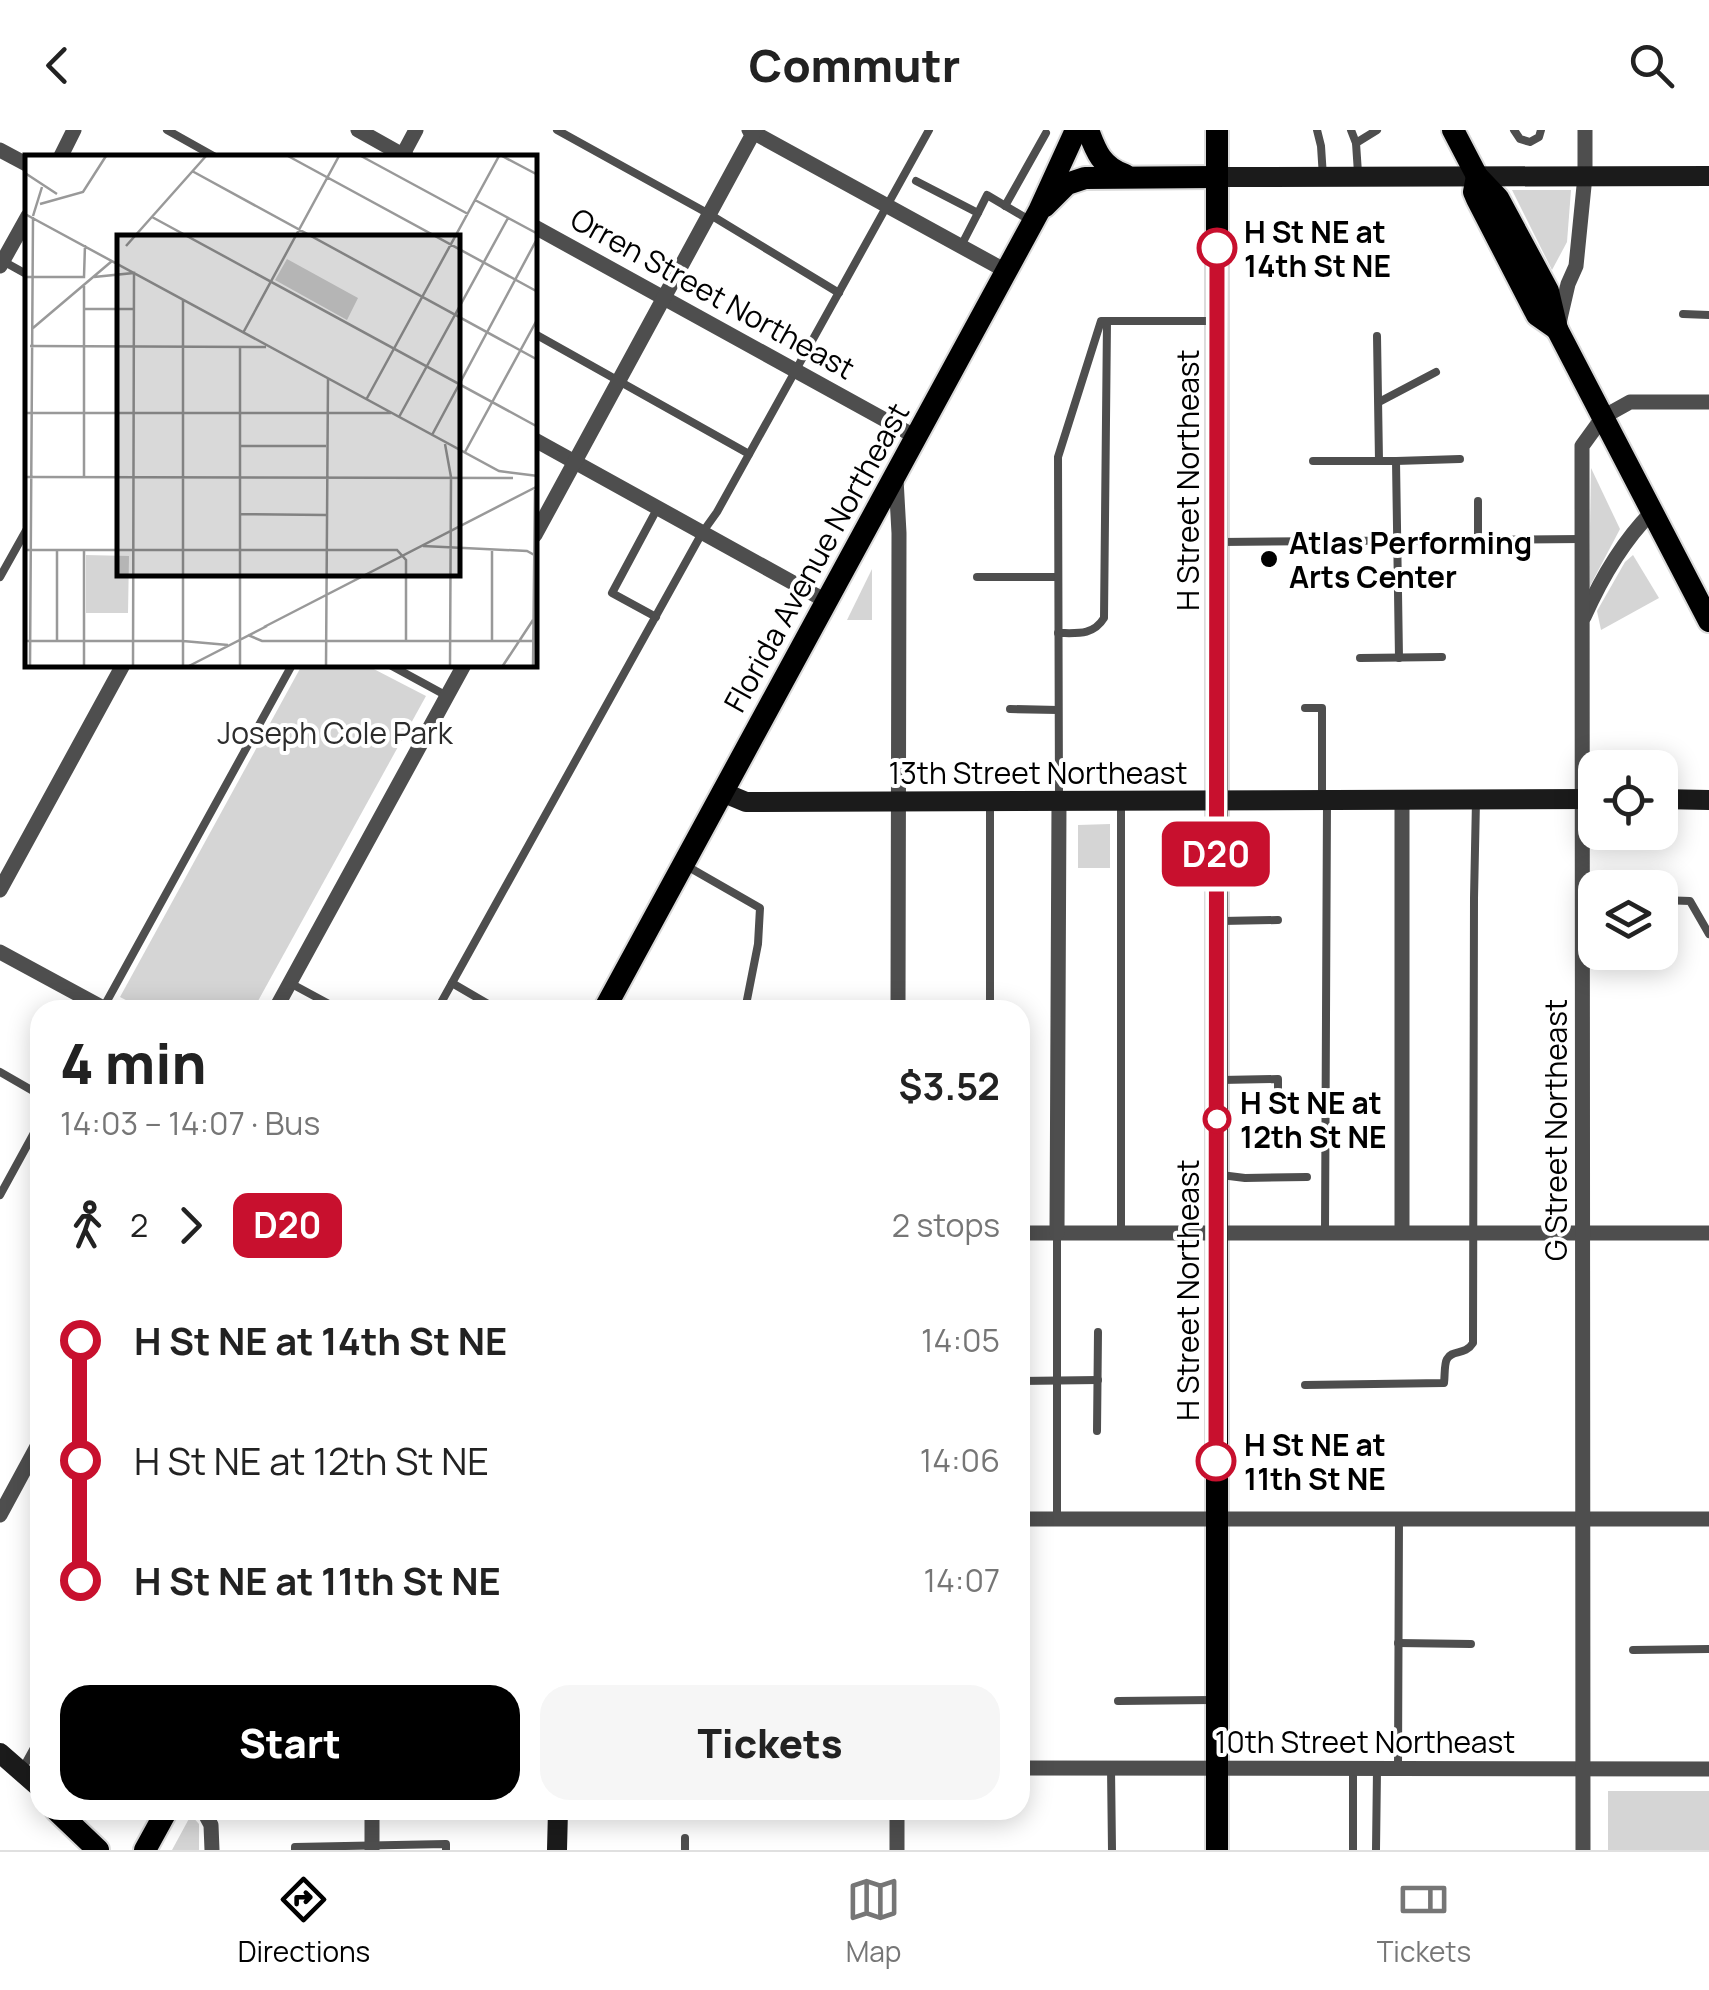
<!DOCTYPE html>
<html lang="en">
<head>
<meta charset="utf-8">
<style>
  :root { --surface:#fff; --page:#f6f6f6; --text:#222; --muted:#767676; --line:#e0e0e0; --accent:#000 }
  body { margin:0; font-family:Manrope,sans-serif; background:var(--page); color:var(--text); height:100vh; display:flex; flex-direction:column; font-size:38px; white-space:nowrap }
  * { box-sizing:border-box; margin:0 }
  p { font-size:32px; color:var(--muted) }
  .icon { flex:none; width:55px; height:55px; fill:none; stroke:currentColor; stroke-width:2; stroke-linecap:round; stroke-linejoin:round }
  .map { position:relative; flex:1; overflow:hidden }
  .panel { position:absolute; left:30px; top:870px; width:1000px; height:820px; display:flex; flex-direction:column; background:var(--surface); border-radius:30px; box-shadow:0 5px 25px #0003 }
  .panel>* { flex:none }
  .badge { padding:0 20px; border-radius:15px; font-size:35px; line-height:65px }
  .buttons { position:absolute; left:1578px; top:620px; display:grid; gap:20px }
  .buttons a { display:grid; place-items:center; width:100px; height:100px; border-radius:20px; background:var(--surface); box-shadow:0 5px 25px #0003; font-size:50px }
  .map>.badge { position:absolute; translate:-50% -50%; box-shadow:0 0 0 5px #fff }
  .legs { display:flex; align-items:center; gap:15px; height:110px; padding:0 30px; font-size:32px }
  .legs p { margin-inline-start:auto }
  .summary { display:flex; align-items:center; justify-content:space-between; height:170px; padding:0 30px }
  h1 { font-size:55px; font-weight:800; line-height:75px }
  .action { display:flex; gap:20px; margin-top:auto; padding:20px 30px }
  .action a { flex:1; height:115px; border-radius:30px; background:var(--accent); color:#fff; font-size:40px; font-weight:800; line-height:115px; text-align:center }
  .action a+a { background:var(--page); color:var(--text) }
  ul { padding:0 30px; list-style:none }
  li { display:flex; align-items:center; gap:35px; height:120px; font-size:38px }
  li i { display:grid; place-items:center; width:15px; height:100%; margin:0 12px; background:currentColor }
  li i::after { content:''; width:25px; height:25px; margin:-12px; border:8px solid; border-radius:50%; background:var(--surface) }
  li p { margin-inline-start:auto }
  li:first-child i { background:linear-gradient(#0000 50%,currentColor 0) }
  li:last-child i { background:linear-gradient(currentColor 50%,#0000 0) }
  header { display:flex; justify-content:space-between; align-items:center; height:130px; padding:0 30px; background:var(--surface); font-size:45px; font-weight:800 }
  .menu { display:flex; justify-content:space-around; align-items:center; height:140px; border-top:2px solid var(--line); background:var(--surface); font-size:28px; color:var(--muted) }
  .menu a { display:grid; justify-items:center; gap:5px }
  .menu .selected { color:var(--accent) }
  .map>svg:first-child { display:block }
  .green { fill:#d5d5d5 }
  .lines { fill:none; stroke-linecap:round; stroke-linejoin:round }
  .primary-casing { stroke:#dbdbdb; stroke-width:26 }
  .lane { stroke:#4e4e4e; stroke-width:8 }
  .street { stroke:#4e4e4e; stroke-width:15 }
  .secondary { stroke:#1b1b1b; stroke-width:20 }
  .primary { stroke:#000; stroke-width:22 }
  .line-1-casing { stroke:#fff; stroke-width:22 }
  .line-1 { stroke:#c8102e; stroke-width:15 }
  .stop-1-dot { fill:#fff; stroke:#c8102e; stroke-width:5 }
  .poi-dot { fill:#000; stroke:#fff; stroke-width:4 }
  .labels { text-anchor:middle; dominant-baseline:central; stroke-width:8; stroke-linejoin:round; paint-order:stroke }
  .stop-label { font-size:30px; font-weight:bold; fill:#000; stroke:#fff; text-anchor:start }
  .street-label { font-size:30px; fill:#000; stroke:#fff }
  .poi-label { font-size:30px; font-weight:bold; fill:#000; stroke:#fff; text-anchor:start }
  .park-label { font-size:30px; fill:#2c2c2c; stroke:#fff }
  .inset-road { fill:none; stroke:#999; stroke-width:2.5 }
  .view { fill:#000; fill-opacity:0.15; stroke:#000; stroke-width:5 }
  .inset-edge { fill:none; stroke:#000; stroke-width:5 }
</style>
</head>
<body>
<header><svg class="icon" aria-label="back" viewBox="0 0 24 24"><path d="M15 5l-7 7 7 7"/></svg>Commutr<svg class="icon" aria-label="search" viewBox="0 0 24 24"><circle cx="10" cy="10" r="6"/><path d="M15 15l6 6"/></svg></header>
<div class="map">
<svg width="1709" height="1720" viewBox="0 0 1709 1720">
  <rect width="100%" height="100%" fill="#fff"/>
  <g class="green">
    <path d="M1512,60h59l-4,52 -15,28z"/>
    <path d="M1591,338l29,61 -31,59z"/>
    <path d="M1633,425l26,43 -58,32 -4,-19 28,-49z"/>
    <path d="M872,439v51h-25z"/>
    <path d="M302,535h64l60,31 -173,314h-108l-25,-13z"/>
    <path d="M1110,694v44h-32v-43z"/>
    <rect x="1608" y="1661" width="101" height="59"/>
    <path d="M191,1685l8,9v26h-27z"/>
  </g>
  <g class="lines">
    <defs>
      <g id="primary">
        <path d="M1088,0c8,22 14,37 37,45"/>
        <path d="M1453,0l24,46 21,22 50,93 9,38 152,292"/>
        <path d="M1477,46l-3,16 3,7 60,116 20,14"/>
        <path d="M1045,76l22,-22 18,-6 132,-1"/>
        <path d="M604,880l435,-799 37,-81"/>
        <path d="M56,1680l42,40"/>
        <path d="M145,1720l22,-40"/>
        <path d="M1217,1720v-1720"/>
      </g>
    </defs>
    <use href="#primary" class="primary-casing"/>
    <g class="lane">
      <path d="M167,0l50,28"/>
      <path d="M557,0l152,84 130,79"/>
      <path d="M1317,0l4,16 2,31"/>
      <path d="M1351,0l5,13 21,-13"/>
      <path d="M1514,0l6,9 10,3 9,-5 2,-7"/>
      <path d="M1356,13l2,30"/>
      <path d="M916,51l62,32 -17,33"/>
      <path d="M1005,76l41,-73"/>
      <path d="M978,83l9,-18 44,26"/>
      <path d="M1,130l27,15"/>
      <path d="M1683,184l26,1"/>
      <path d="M535,204l214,120"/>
      <path d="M1377,206l2,125"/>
      <path d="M1379,272l57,-30"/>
      <path d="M1313,331h83l3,197"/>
      <path d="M1396,331l64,-2"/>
      <path d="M1478,410v-39"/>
      <path d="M1221,412l361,-3"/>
      <path d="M0,447l28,-50"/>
      <path d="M977,447h81"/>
      <path d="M656,487l-44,-24 45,-84"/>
      <path d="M1058,503c18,0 35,3 46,-15l3,-297"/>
      <path d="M1360,528l82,-1"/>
      <path d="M390,535l57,31"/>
      <path d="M1305,578h17v89"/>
      <path d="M1010,579l48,1"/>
      <path d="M1059,669l-1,-342 43,-136h111"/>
      <path d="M1121,672v430"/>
      <path d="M685,735l75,43 -2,36 -13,66"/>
      <path d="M1660,770l30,1 19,33"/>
      <path d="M1222,791l56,-1"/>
      <path d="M290,853l50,27"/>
      <path d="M452,853l36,21v6"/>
      <path d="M102,880l190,-345"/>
      <path d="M437,880l265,-477 15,-21 212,-382"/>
      <path d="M990,880v-205"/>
      <path d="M0,942l40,23"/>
      <path d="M1221,950l57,-1v10"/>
      <path d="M1221,1045l24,3 62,-1"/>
      <path d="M0,1065l40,-73"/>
      <path d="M1325,1102l2,-430"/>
      <path d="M1057,1103v285"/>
      <path d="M1020,1251l78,-1"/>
      <path d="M1305,1255l139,-2c1,-7 0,-19 3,-24 5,-10 18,-3 26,-16l1,-445 2,-98"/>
      <path d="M1097,1301l1,-99"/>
      <path d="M1398,1513l73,1"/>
      <path d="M1633,1520l76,-1"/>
      <path d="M1118,1571l94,-1"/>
      <path d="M23,1638l17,-31"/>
      <path d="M1111,1638l1,82"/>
      <path d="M1398,1638l1,-249"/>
      <path d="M685,1708v12"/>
      <path d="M295,1720v-3l151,-3v6"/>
      <path d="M1353,1720v-80"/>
      <path d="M1376,1720l1,-80"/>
    </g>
    <g class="street">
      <path d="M358,0l50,28"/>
      <path d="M749,0l257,141"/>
      <path d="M0,20l28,15"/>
      <path d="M60,28l14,-28"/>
      <path d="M401,28l15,-28"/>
      <path d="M535,97l381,210"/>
      <path d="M0,136l28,-50"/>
      <path d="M1559,193l9,-39 8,-18 9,-90v-46"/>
      <path d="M535,310l291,161"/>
      <path d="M896,349l3,54 -1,477"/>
      <path d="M535,405l220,-405"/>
      <path d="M1584,487c17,-38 39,-76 68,-105"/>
      <path d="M0,760l123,-225"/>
      <path d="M0,822l107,58"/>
      <path d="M275,880l189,-345"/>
      <path d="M1402,1102v-431"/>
      <path d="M1020,1103h689"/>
      <path d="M1057,1103l2,-431"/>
      <path d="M0,1385l40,-74"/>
      <path d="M1020,1389h689"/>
      <path d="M1020,1638l689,1"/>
      <path d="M203,1680l8,15 1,25"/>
      <path d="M372,1720v-40"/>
      <path d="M897,1720v-40"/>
      <path d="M1583,1720l-1,-1404 21,-29 27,-15h79"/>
    </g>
    <g class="secondary">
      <path d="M1217,47l492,-1"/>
      <path d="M722,662l24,10 849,-3"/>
      <path d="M1660,669l49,1"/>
      <path d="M0,1623l40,35"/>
      <path d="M557,1720l1,-40"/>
    </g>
    <use href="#primary" class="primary"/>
  </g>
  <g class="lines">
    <defs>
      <path id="line-1" d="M1216,1331l1,-1213"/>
    </defs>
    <use href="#line-1" class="line-1-casing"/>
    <use href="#line-1" class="line-1"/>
  </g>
  <g class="stop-1-dot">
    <circle cx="1217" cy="118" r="18"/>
    <circle cx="1217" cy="989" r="12"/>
    <circle cx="1216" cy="1331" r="18"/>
  </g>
  <circle class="poi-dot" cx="1269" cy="429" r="10"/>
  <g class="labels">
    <g class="stop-label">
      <text x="1244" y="101">H St NE at<tspan x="1244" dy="34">14th St NE</tspan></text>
      <text x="1240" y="972">H St NE at<tspan x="1240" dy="34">12th St NE</tspan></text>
      <text x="1244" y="1314">H St NE at<tspan x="1244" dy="34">11th St NE</tspan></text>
    </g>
    <g class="street-label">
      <text transform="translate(713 163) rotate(29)">Orren Street Northeast</text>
      <text transform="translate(1187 350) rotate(-90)">H Street Northeast</text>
      <text transform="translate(816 427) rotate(-61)">Florida Avenue Northeast</text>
      <text x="1038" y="642">13th Street Northeast</text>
      <text transform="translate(1555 1000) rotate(-90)">G Street Northeast</text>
      <text transform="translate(1187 1160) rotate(-90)">H Street Northeast</text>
      <text x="1365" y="1611">10th Street Northeast</text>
    </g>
    <g class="poi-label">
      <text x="1289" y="412">Atlas Performing<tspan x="1289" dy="34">Arts Center</tspan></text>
    </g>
    <g class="park-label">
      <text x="335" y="602">Joseph Cole Park</text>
    </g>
  </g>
  <g transform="translate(25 25)">
    <rect width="512" height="512" fill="#fff"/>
    <path d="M262,104l71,39 -11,22 -72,-40zM61,400l43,1 -1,57h-42z" fill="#d5d5d5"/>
    <path class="inset-road" d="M263,1l250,136M336,1l107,58M477,1l36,19M167,16l346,189M0,18l32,21M450,45l63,34M15,49l43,-12 23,-36M0,59l474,257 39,5M8,61l9,-29M127,62l386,210M101,91l80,-90M0,122h59l1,-32M69,122l40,-4 -1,394M59,131v191M59,154h49M8,173l79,-67M218,178l96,-177M5,191l236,1M215,192v320M341,245l133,-244M0,258h366M374,262l109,-199M407,280l106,-198M420,289l6,33M215,291h86M440,297l73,-134M0,322l488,1M215,359l86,1M398,391l104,5 11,6M0,395h372l9,10v81M32,395v91M239,472l274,-141M223,480l14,6h271M0,486h157M158,486l45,4M467,486v-90M5,512l3,-450M59,512v-117M158,512v-367M162,512l80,-41M301,512l2,-288M425,512l1,-190M477,512l31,-47M508,512l2,-177"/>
    <path class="view" d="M92,80h343v341h-343z"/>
    <rect width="512" height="512" class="inset-edge"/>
  </g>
</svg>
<div class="buttons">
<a><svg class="icon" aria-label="locate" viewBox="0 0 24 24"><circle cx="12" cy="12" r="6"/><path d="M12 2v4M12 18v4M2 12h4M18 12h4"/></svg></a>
<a><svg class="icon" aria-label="layers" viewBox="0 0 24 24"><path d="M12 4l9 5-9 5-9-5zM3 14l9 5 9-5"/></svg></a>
</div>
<b class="badge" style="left:1216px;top:724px;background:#c8102e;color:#fff">D20</b>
<section class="panel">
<div class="summary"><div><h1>4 min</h1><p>14:03 – 14:07 · Bus</p></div><b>$3.52</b></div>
<div class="legs"><svg class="icon" aria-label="walk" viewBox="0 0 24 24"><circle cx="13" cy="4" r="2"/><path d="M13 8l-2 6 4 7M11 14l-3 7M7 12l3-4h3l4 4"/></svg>2<svg class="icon" aria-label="forward" viewBox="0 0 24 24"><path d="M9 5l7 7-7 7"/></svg><b class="badge" style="background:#c8102e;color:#fff">D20</b><p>2 stops</p></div>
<ul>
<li><i style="color:#c8102e"></i><b>H St NE at 14th St NE</b><p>14:05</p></li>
<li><i style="color:#c8102e"></i><span>H St NE at 12th St NE</span><p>14:06</p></li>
<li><i style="color:#c8102e"></i><b>H St NE at 11th St NE</b><p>14:07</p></li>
</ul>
<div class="action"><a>Start</a><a>Tickets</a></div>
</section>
</div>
<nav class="menu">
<a class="selected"><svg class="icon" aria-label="directions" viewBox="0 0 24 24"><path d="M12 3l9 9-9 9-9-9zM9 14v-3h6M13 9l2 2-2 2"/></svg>Directions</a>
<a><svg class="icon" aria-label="map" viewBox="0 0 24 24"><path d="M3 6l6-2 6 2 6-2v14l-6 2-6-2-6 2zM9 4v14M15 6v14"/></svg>Map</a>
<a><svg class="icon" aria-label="tickets" viewBox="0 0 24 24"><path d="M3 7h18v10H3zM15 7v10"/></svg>Tickets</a>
</nav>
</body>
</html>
